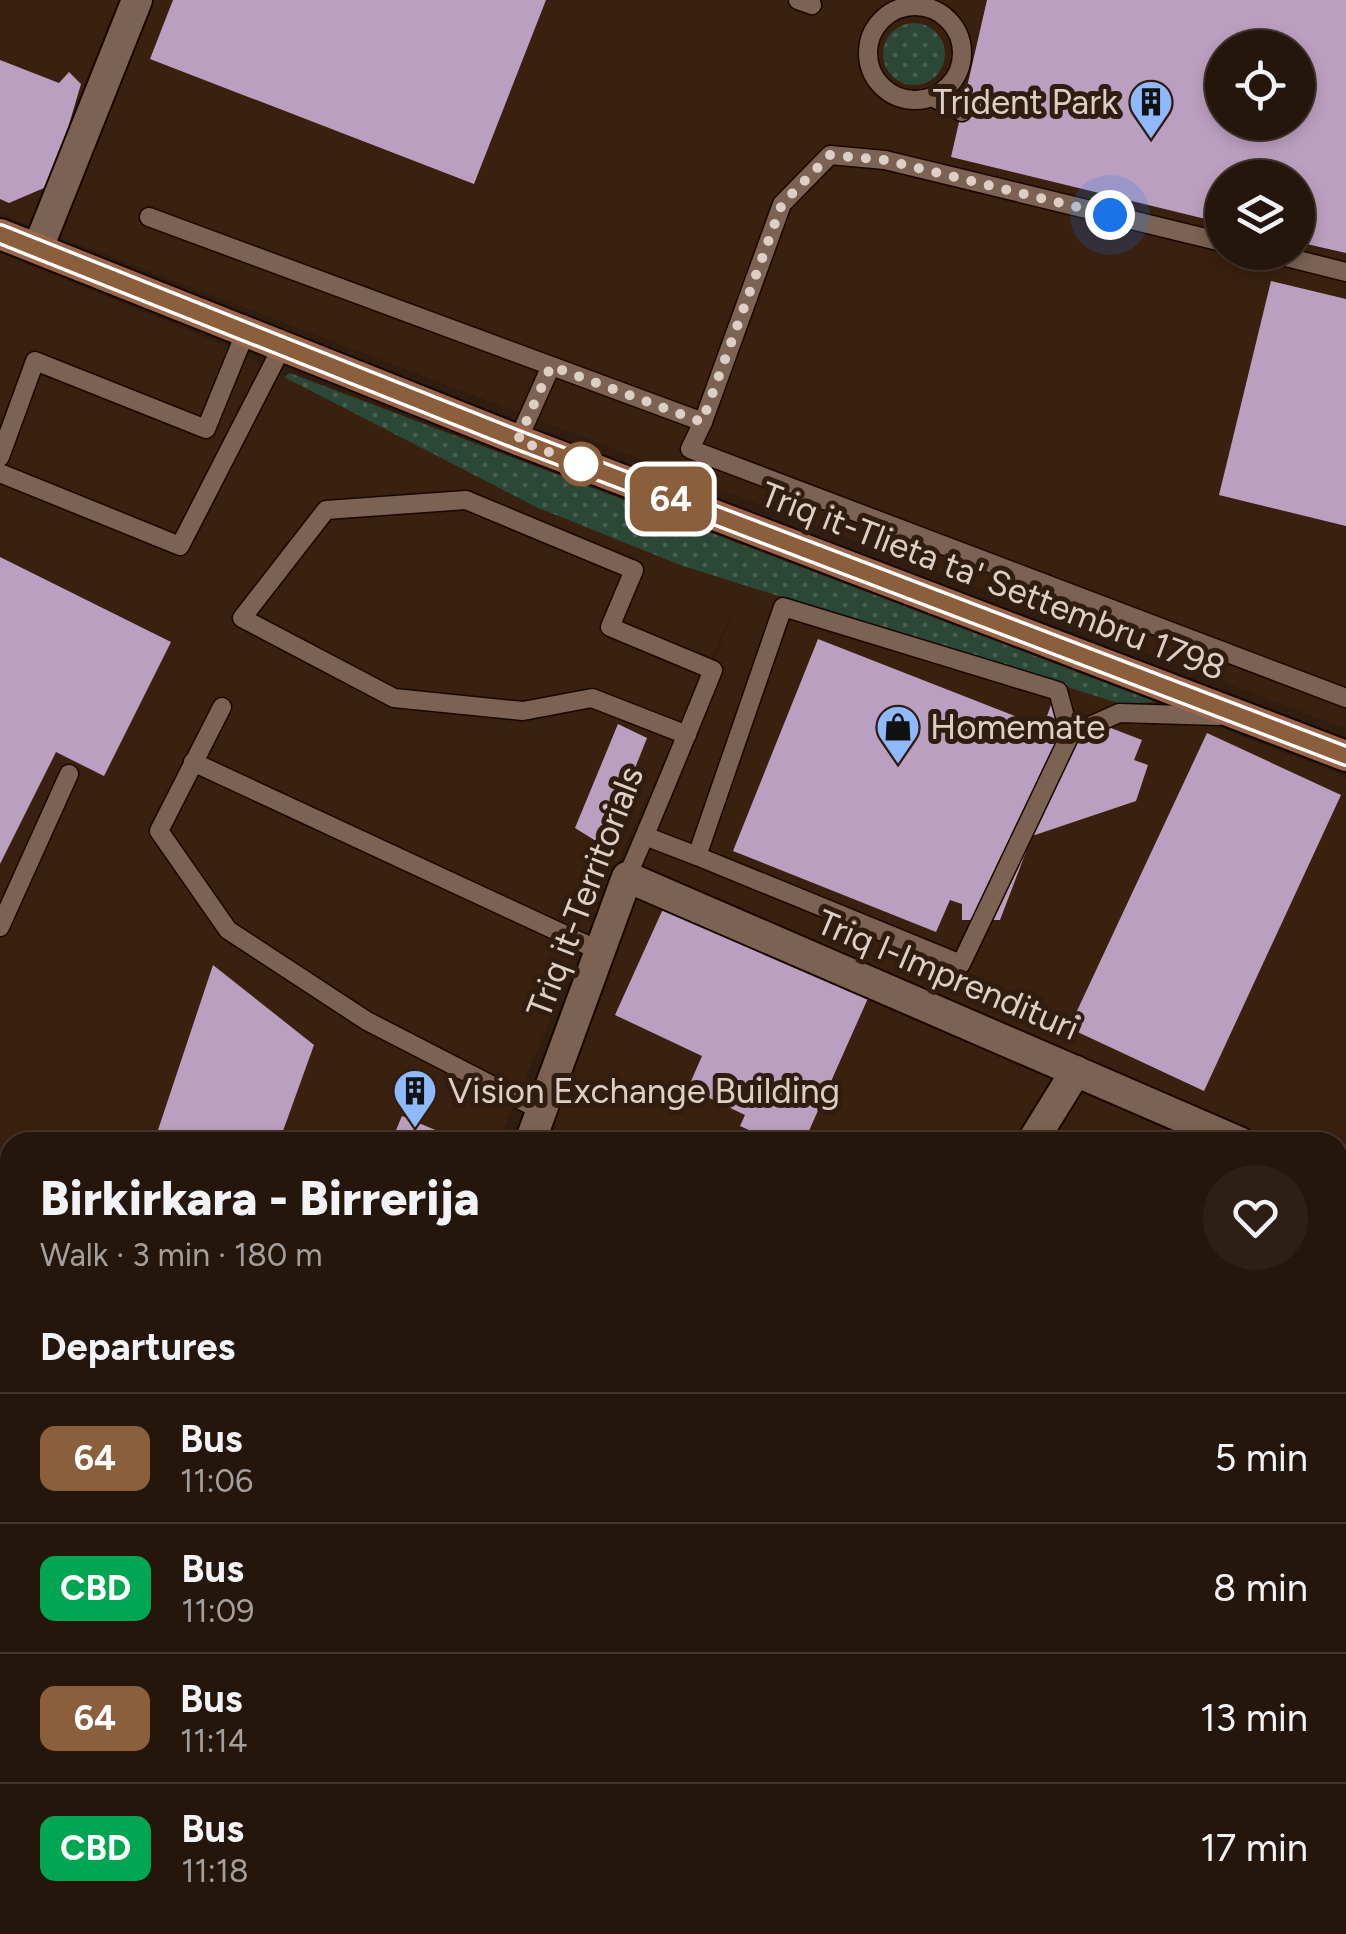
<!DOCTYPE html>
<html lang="en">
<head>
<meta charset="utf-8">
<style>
  :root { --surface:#25160b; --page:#2d1f14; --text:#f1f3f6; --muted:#a39f9d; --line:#42352c }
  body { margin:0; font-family:Figtree,sans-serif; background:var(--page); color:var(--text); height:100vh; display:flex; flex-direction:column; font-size:38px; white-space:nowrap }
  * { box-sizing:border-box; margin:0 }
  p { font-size:32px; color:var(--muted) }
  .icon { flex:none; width:55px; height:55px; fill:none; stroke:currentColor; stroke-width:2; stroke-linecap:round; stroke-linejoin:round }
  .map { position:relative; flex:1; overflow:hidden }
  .details { position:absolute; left:0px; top:1132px; width:1348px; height:802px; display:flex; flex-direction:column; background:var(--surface); border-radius:30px 30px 0 0; box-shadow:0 5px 15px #0003,0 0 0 2px var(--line) }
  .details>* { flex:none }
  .badge { padding:0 20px; border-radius:15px; font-size:35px; line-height:65px }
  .tools { position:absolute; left:1205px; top:30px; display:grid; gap:20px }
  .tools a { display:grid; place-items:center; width:110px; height:110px; border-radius:50%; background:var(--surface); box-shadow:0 5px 15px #0003,0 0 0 2px var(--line); font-size:50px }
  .you { position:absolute; width:50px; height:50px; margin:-25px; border:8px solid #fff; border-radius:50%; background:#1a73e8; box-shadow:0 0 0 15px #1a73e833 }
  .map>.badge { position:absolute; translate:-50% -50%; box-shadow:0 0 0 5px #fff }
  h2 { padding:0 40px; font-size:38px; line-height:90px }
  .round { display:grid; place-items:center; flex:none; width:105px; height:105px; border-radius:52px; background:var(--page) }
  .summary { display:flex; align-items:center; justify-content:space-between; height:170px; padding:0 40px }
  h1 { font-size:48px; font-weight:800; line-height:75px }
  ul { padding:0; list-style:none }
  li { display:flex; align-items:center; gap:30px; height:130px; padding:0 40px; border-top:2px solid var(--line) }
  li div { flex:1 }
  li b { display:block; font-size:38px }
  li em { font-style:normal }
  li .badge { min-width:110px; font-weight:700; text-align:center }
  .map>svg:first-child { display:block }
  .built { fill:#3a200e; fill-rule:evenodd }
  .green { fill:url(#green-dots) }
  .building { fill:#bb9fc0; fill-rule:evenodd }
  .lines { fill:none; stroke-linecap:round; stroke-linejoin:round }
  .lane-casing { stroke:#180700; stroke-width:21 }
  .street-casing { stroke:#180700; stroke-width:34 }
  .secondary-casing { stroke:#180700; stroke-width:34 }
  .highway-casing { stroke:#180700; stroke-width:34 }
  .lane { stroke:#7b6253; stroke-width:18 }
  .street { stroke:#7b6253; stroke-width:30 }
  .secondary { stroke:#9a654a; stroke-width:30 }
  .highway { stroke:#e46c36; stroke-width:30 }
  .line-casing { stroke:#fff; stroke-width:22 }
  .line { stroke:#8b5e3c; stroke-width:15 }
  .walk { stroke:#ddcfc6; stroke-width:10; stroke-dasharray:0 18 }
  .stop-dot { fill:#fff; stroke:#8b5e3c; stroke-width:5 }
  .labels { text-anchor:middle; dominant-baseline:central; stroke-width:10; stroke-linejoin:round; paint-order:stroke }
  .poi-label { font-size:35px; fill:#ddcfc6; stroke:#311d0f; text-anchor:start }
  .street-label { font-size:35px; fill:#ddcfc6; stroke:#311d0f }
</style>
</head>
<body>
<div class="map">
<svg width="1346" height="1934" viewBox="0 0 1346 1934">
  <defs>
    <pattern id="green-dots" width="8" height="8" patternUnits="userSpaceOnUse" patternTransform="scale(2.5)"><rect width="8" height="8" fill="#2b4735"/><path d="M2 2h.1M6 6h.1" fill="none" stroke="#496051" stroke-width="1.8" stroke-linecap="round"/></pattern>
  </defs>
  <rect width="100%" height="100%" fill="#311d0f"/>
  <g class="built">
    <path d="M0,0h1346v729l-1346,-515zM1222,48h76v74h-76zM1222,178h76v74h-76z"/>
    <path d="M0,253l224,92 312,162 144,58 441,139 35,-2 190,75v1024l-8,-4v-655h-812l208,-533 -113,246 -123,287h-488v25l-10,-4z"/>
  </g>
  <g class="green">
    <circle cx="914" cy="54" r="31"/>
    <path d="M290,373l866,329 -35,2 -441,-139 -144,-58 -252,-130z"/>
    <path d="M1346,1698v117l-8,-3v-95z"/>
  </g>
  <g class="building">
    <path d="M173,0h373l-72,184 -324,-125z"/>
    <path d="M987,0h359v253l-48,-11v-64h-76v45l-271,-66zM1222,48h76v74h-76z"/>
    <path d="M0,60l59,23 10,-11 12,12 -30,101 -42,18 -9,-4z"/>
    <path d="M1271,281l75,18v227l-127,-31z"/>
    <path d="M0,557l171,85 -67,134 -48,-24 -56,112z"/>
    <path d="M818,639l225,88 8,-22 91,35 -8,20 14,5 -12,36 -104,35 -32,84h-38v-16l-12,-4 -14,32 -203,-81z"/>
    <path d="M618,724l29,14 -43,108 -29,-18z"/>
    <path d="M1207,733l134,62 -137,296 -135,-63z"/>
    <path d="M663,909l206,87 -65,146h-29l-35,-16 5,-11 -57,-27 14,-32 -87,-41z"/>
    <path d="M213,965l101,80 -35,97h-125z"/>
    <path d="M402,1116l62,26h-73z"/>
    <path d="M1338,1582l8,4v125l-8,19z"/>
    <path d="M171,1925h20l-3,9h-19z"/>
  </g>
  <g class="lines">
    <defs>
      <g id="lane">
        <path d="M798,0l14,5"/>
        <circle cx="915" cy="53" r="47"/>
        <path d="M934,98l28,14"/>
        <path d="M149,217l554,205 79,-218 48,-49 55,5 337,82"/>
        <path d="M1266,252l80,20"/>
        <path d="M703,422l-13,27 656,249"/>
        <path d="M518,440l33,-74"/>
        <path d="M0,457l35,-96 171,68 40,-98"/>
        <path d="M0,473l180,73 102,-199"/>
        <path d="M783,607l275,84 12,44 -109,229 -264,-108z"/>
        <path d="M222,707l-63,124 69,99 139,91 175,90"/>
        <path d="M1070,735l49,-22 100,3"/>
        <path d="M193,762l407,189"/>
        <path d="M645,836l52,20"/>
        <path d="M627,877c30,-69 58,-138 86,-207l-103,-43 24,-57 -168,-70 -140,10 -84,108 152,80 129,13 69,-13 95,37"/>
        <path d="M0,927l69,-153"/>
      </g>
      <g id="street">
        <path d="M38,248l99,-248"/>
        <path d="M530,1142l97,-265 612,265"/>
        <path d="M1032,1142l44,-71"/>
        <path d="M0,1183l10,5"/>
        <path d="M1338,1186l8,3"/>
        <path d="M1338,1376l8,4"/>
        <path d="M1338,1832l8,4"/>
      </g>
      <path id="secondary" d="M0,234l518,206 828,316"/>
      <g id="highway">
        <path d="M0,1225l10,5"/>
        <path d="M0,1290l10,5"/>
        <path d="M1338,1876l8,4"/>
        <path d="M1309,1925l18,9"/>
      </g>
    </defs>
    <use href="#lane" class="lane-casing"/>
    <use href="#street" class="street-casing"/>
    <use href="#secondary" class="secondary-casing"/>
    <use href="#highway" class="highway-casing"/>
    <use href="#lane" class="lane"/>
    <use href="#street" class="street"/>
    <use href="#secondary" class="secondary"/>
    <use href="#highway" class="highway"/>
  </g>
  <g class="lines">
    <defs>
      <path id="line" d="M0,234l518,206 828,316"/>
    </defs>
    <use href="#line" class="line-casing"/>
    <use href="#line" class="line"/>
    <path class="walk" d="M581,464l9,4 -72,-28 33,-74 151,56 80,-218 48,-49 55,5 225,55"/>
  </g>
  <defs>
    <symbol id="building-pin" viewBox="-11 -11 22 30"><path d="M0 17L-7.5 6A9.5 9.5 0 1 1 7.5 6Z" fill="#8eb9fd" stroke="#311d0f"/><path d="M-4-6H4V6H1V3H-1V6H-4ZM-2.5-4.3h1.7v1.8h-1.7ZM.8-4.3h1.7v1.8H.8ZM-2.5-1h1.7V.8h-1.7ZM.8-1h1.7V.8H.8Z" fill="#111"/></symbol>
    <symbol id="shop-pin" viewBox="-11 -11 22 30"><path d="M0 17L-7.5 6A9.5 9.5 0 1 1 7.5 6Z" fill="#8eb9fd" stroke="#311d0f"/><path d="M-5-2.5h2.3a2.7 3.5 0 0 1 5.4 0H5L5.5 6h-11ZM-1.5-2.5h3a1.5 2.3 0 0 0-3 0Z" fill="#111"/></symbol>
  </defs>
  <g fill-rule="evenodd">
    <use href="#building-pin" x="1126" y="77" width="50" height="68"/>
    <use href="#shop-pin" x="873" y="702" width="50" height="68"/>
    <use href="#building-pin" x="390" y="1066" width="50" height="68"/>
  </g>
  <circle class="stop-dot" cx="581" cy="464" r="20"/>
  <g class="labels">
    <g class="poi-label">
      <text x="1118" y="102" text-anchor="end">Trident Park</text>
      <text x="930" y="727">Homemate</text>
      <text x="448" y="1091">Vision Exchange Building</text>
    </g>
    <g class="street-label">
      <text transform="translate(993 581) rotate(21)">Triq it-Tlieta ta' Settembru 1798</text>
      <text transform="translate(585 892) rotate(-69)">Triq it-Territorials</text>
      <text transform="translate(948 975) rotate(23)">Triq l-Imprendituri</text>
    </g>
  </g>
</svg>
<div class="tools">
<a><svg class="icon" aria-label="locate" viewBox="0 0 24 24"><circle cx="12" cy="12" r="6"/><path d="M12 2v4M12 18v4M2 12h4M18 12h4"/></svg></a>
<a><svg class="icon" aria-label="layers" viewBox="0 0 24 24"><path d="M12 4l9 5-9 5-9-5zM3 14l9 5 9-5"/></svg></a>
</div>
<div class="you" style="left:1110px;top:215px"></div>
<b class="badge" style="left:671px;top:499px;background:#8b5e3c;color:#fff">64</b>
<section class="details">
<div class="summary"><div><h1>Birkirkara - Birrerija</h1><p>Walk · 3 min · 180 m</p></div><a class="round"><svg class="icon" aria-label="heart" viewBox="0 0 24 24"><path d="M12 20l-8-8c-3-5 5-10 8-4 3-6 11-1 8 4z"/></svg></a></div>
<h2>Departures</h2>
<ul>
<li><span class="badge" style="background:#8b5e3c;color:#fff">64</span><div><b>Bus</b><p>11:06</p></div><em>5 min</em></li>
<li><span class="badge" style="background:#00a651;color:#fff">CBD</span><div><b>Bus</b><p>11:09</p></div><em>8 min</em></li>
<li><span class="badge" style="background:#8b5e3c;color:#fff">64</span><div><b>Bus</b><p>11:14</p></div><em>13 min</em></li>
<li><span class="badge" style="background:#00a651;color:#fff">CBD</span><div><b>Bus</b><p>11:18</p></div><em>17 min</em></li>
</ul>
</section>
</div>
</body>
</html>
